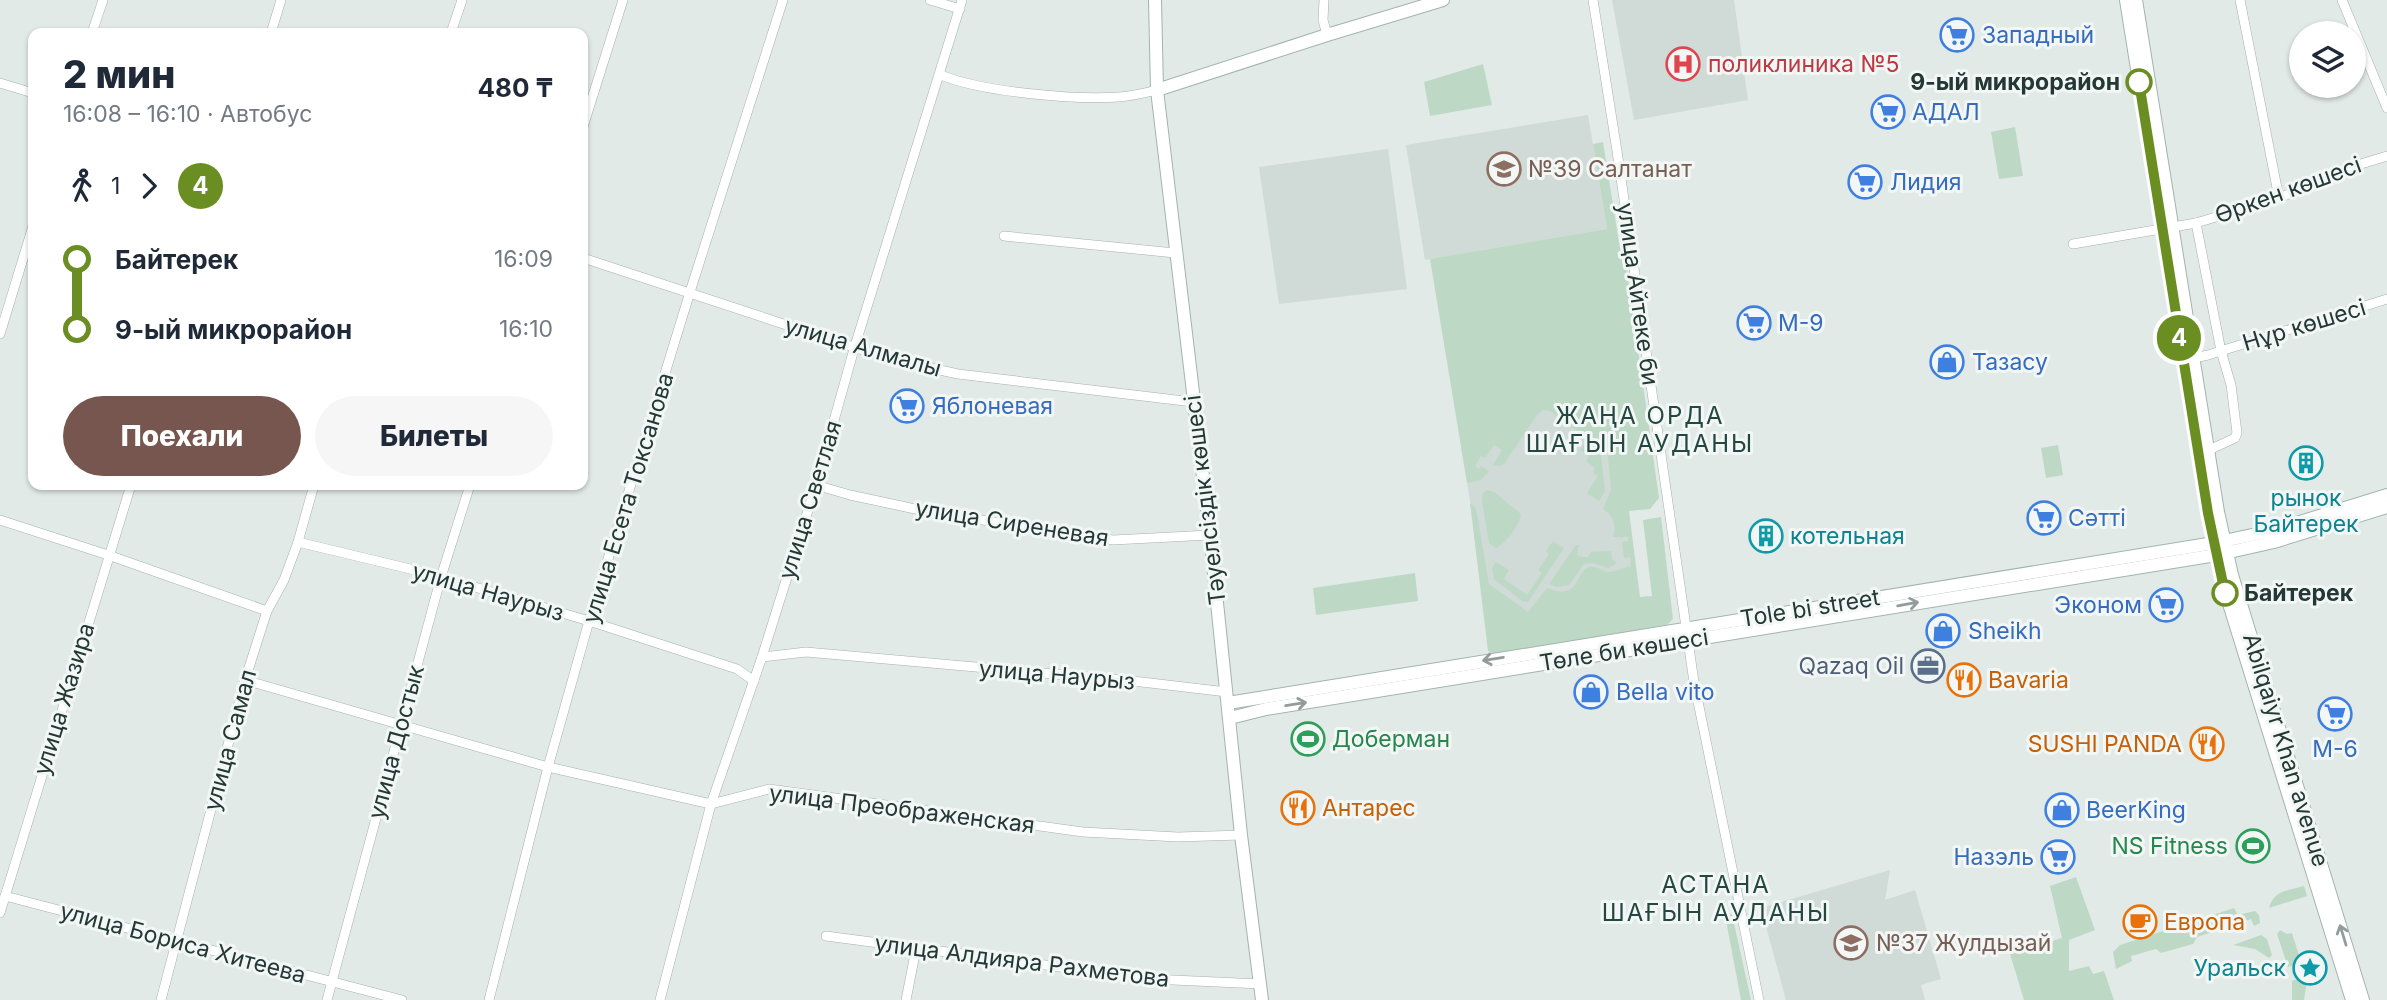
<!DOCTYPE html>
<html lang="ru">
<head>
<meta charset="utf-8">
<style>
  :root { --surface:#fff; --page:#f6f6f7; --text:#1f2937; --muted:#747a83; --accent:#76564e }
  body { margin:0; font-family:Inter,sans-serif; background:var(--page); color:var(--text); height:100vh; display:flex; flex-direction:column; font-size:26px; white-space:nowrap }
  * { box-sizing:border-box; margin:0 }
  p { font-size:23px; color:var(--muted) }
  .icon { flex:none; width:38px; height:38px; fill:none; stroke:currentColor; stroke-width:2; stroke-linecap:round; stroke-linejoin:round }
  .map { position:relative; flex:1; overflow:hidden }
  .panel { position:absolute; left:28px; top:28px; width:560px; height:462px; display:flex; flex-direction:column; background:var(--surface); border-radius:14px; box-shadow:0 2px 5px #0004 }
  .panel>* { flex:none }
  .badge { padding:0 14px; border-radius:23px; font-size:24px; line-height:46px }
  .fabs { position:absolute; left:2289px; top:21px; display:grid; gap:14px }
  .fabs a { display:grid; place-items:center; width:77px; height:77px; border-radius:50%; background:var(--surface); box-shadow:0 2px 5px #0004; font-size:35px }
  .map>.badge { position:absolute; translate:-50% -50%; box-shadow:0 0 0 4px #fff }
  .legs { display:flex; align-items:center; gap:10px; height:77px; padding:0 35px; font-size:23px }
  .legs p { margin-inline-start:auto }
  .headline { display:flex; align-items:center; justify-content:space-between; height:119px; padding:0 35px }
  h1 { font-size:38px; font-weight:800; line-height:52px }
  .primary-button { display:flex; gap:14px; margin-top:auto; padding:14px 35px }
  .primary-button a { flex:1; height:80px; border-radius:42px; background:var(--accent); color:#fff; font-size:28px; font-weight:800; line-height:80px; text-align:center }
  .primary-button a+a { background:var(--page); color:var(--text) }
  ul { padding:0 35px; list-style:none }
  li { display:flex; align-items:center; gap:24px; height:70px; font-size:26px }
  li i { display:grid; place-items:center; width:10px; height:100%; margin:0 9px; background:currentColor }
  li i::after { content:''; width:18px; height:18px; margin:-9px; border:5px solid; border-radius:50%; background:var(--surface) }
  li p { margin-inline-start:auto }
  li:first-child i { background:linear-gradient(#0000 50%,currentColor 0) }
  li:last-child i { background:linear-gradient(currentColor 50%,#0000 0) }
  .map>svg:first-child { display:block }
  .built { fill:#d0dad6 }
  .green { fill:#bdd9c6 }
  .lines { fill:none; stroke-linecap:round; stroke-linejoin:round }
  .street-casing { stroke:#a5b1ae; stroke-width:10 }
  .secondary-casing { stroke:#a2b4af; stroke-width:14 }
  .street { stroke:#fff; stroke-width:9 }
  .secondary { stroke:#fff; stroke-width:12 }
  .oneway { stroke:#929c9a }
  .line-1-casing { stroke:#fff; stroke-width:16 }
  .line-1 { stroke:#6b8e23; stroke-width:10 }
  .stop-1-dot { fill:#fff; stroke:#6b8e23; stroke-width:3.5 }
  .labels { text-anchor:middle; dominant-baseline:central; stroke-width:6; stroke-linejoin:round; paint-order:stroke }
  .shop-label { font-size:23px; fill:#366cbe; stroke:#f2f7f5; text-anchor:start }
  .health-label { font-size:23px; fill:#be3a42; stroke:#f2f7f5; text-anchor:start }
  .stop-label { font-size:23px; font-weight:bold; fill:#243934; stroke:#f2f7f5; text-anchor:end }
  .education-label { font-size:23px; fill:#785e54; stroke:#f2f7f5; text-anchor:start }
  .street-label { font-size:23px; fill:#243934; stroke:#f2f7f5 }
  .culture-label { font-size:23px; fill:#0d838f; stroke:#f2f7f5 }
  .service-label { font-size:23px; fill:#4e5e75; stroke:#f2f7f5; text-anchor:end }
  .food-label { font-size:23px; fill:#c56008; stroke:#f2f7f5; text-anchor:start }
  .leisure-label { font-size:23px; fill:#27864d; stroke:#f2f7f5; text-anchor:start }
  .neighbourhood-label { font-size:24px; letter-spacing:2px; fill:#234841; stroke:#f2f7f5 }
</style>
</head>
<body>
<div class="map">
<svg width="2387" height="1000" viewBox="0 0 2387 1000">
  <rect width="100%" height="100%" fill="#e2eae7"/>
  <g class="built">
    <path d="M1612,0h122l14,100 -114,20z"/>
    <path d="M1588,115l19,114 -182,31 -19,-115z"/>
    <path d="M1388,149l19,140 -128,15 -20,-137z"/>
    <path d="M1598,272l29,265 10,63 -147,24 -53,-327z"/>
    <path d="M1890,870l-5,30 30,-10 26,89 -20,6 4,15h-139l-25,-92z"/>
  </g>
  <g class="green">
    <path d="M1483,64l9,41 -62,11 -6,-34z"/>
    <path d="M2015,127l8,49 -24,3 -8,-47z"/>
    <path d="M1603,142l19,119 4,4 33,233 -9,11 -21,2 11,86 12,-1 -9,-76 18,-3 12,102 -6,6 -175,29 -4,-3 -18,-148 6,5 13,76 39,28 19,-24c35,14 27,-18 43,-21 8,-2 13,6 21,5 7,-1 13,-5 20,-6l-1,-9 -6,1 -2,-16 6,-1 -1,-4h-14c4,-13 0,-21 -10,-28l8,-19 -3,-34 8,-2 -1,-6h-13l-52,-37 -7,-1 -6,5 -33,49 -5,2 -6,-1 9,-15 -8,-5 -9,13 -4,-2 -6,10 4,3 2,-3 8,5 -8,9 -14,3 -37,-224 177,-30 -14,-85z"/>
    <path d="M1584,445l17,11 4,35 -6,10 -12,-8 11,-17 -5,-4 2,-4 -9,-7 3,-5 -9,-6z"/>
    <path d="M2058,445l5,30 -17,3 -5,-30z"/>
    <path d="M1487,490l7,2 27,22c-2,12 -15,29 -25,34l-7,-5 -7,-42 1,-8z"/>
    <path d="M1553,541l11,7 -36,54 -6,-1 -28,-22 -2,-11 4,-6 13,8 -5,9 23,16 15,-22 -4,-3 11,-16 -3,-3z"/>
    <path d="M1576,545h3l-2,10 5,2h6l3,-5 20,-1 1,8 5,4 -9,5 -14,-5 -10,1 -15,21 -12,2 -8,-3z"/>
    <path d="M1415,573l3,28 -102,14 -3,-27z"/>
    <path d="M2076,877l19,53 -26,10v31l20,-5 4,8 11,-3 10,29h-90l-14,-46 52,-16 -12,-52z"/>
    <path d="M2304,886l3,10 -38,12c5,-18 18,-17 35,-22z"/>
    <path d="M2234,908l4,7 17,-4 4,4 1,8 -6,3 -3,-7 -54,18 -4,7 -32,9 -5,-4 -25,7 1,5 -16,8 -3,-17 7,-7z"/>
    <path d="M1732,914l19,86h-10l-16,-85z"/>
    <path d="M2280,930l7,4 5,-1 8,25 -4,7 -8,2 -11,-33z"/>
    <path d="M2261,935l6,4 5,16 -3,3 -14,-9 -22,-4z"/>
    <path d="M2300,978l7,3 -3,19h-12v-19z"/>
  </g>
  <g class="lines">
    <defs>
      <g id="street">
        <path d="M930,0l30,9"/>
        <path d="M1324,0l-1,20 4,15"/>
        <path d="M1593,0l24,151 77,531 65,318"/>
        <path d="M2240,0l39,198"/>
        <path d="M2342,0l45,108"/>
        <path d="M92,33l11,-33"/>
        <path d="M271,33l10,-33"/>
        <path d="M451,33l11,-33"/>
        <path d="M941,75c41,17 133,25 178,22 13,-1 26,-4 38,-7"/>
        <path d="M0,83l33,10"/>
        <path d="M583,127l40,-127"/>
        <path d="M2196,223l25,128 10,34 6,48 -2,5 -26,12"/>
        <path d="M1004,236l171,17"/>
        <path d="M2073,244l123,-21 83,-25 40,-16 19,-11 49,-15"/>
        <path d="M583,258l307,101 68,15 235,28"/>
        <path d="M0,334l33,-108"/>
        <path d="M2188,354l6,4 14,-3 179,-56"/>
        <path d="M816,485l34,10 79,17 184,28 97,-5"/>
        <path d="M0,520l108,35 159,56"/>
        <path d="M298,542l133,32 158,47 148,48 17,12"/>
        <path d="M762,657l44,-5 327,29 94,11"/>
        <path d="M245,680l303,87 163,37 58,-15 314,43 95,5 63,-2"/>
        <path d="M5,896l397,104"/>
        <path d="M0,913l131,-428"/>
        <path d="M826,936l325,43 110,5"/>
        <path d="M161,1000l84,-320 22,-69 17,-31 14,-38 16,-57"/>
        <path d="M327,1000l114,-423 29,-92"/>
        <path d="M489,1000l59,-233 41,-146 101,-329 93,-292"/>
        <path d="M660,1000l51,-196 51,-147 54,-172 38,-136 108,-349"/>
        <path d="M906,1000l10,-51"/>
      </g>
      <g id="secondary">
        <path d="M1155,0l2,90 53,445 31,300 21,165"/>
        <path d="M2126,0l82,513 13,65 131,422"/>
        <path d="M2136,0l82,512 14,63 131,425"/>
        <path d="M1157,90l170,-55 116,-35"/>
        <path d="M1228,703l986,-160 57,-12 116,-36"/>
        <path d="M1230,718l36,-9 950,-154 58,-13 113,-35"/>
      </g>
    </defs>
    <use href="#street" class="street-casing"/>
    <use href="#secondary" class="secondary-casing"/>
    <use href="#street" class="street"/>
    <use href="#secondary" class="secondary"/>
  </g>
  <defs><path id="oneway-shaft" d="M-6 0H5M1.5-3L5.5 0L1.5 3" fill="none" stroke-width="1.6" stroke-linecap="round" stroke-linejoin="round" transform="scale(1.75)"/></defs>
  <g class="oneway">
    <use href="#oneway-shaft" transform="translate(1908 604) rotate(-10)"/>
    <use href="#oneway-shaft" transform="translate(1493 659) rotate(171)"/>
    <use href="#oneway-shaft" transform="translate(1296 704) rotate(-9)"/>
    <use href="#oneway-shaft" transform="translate(2343 935) rotate(-107)"/>
  </g>
  <g class="lines">
    <defs>
      <path id="line-1" d="M2139,82l69,431 17,80"/>
    </defs>
    <use href="#line-1" class="line-1-casing"/>
    <use href="#line-1" class="line-1"/>
  </g>
  <defs>
    <symbol id="supermarket-ring" viewBox="-11 -11 22 22"><circle r="9.5" fill="#f2f7f5" stroke="#3f7fe0" stroke-width="1.5"/><path d="M-6-5.5h2.5l.6 2H6L4.5 2H-2.5L-4.4-4H-6ZM-1.5 3.2a1.3 1.3 0 1 0 .1 0ZM3 3.2a1.3 1.3 0 1 0 .1 0Z" fill="#3f7fe0"/></symbol>
    <symbol id="hospital-ring" viewBox="-11 -11 22 22"><circle r="9.5" fill="#f2f7f5" stroke="#e0444e" stroke-width="1.5"/><path d="M-5-5h3v3.5h4V-5h3V5h-3V1.5h-4V5h-3Z" fill="#e0444e"/></symbol>
    <symbol id="school-ring" viewBox="-11 -11 22 22"><circle r="9.5" fill="#f2f7f5" stroke="#8d6e63" stroke-width="1.5"/><path d="M0-5L7-2L0 1L-7-2ZM-4 1L0 2.5L4 1V4Q0 6-4 4Z" fill="#8d6e63"/></symbol>
    <symbol id="shop-ring" viewBox="-11 -11 22 22"><circle r="9.5" fill="#f2f7f5" stroke="#3f7fe0" stroke-width="1.5"/><path d="M-5-2.5h2.3a2.7 3.5 0 0 1 5.4 0H5L5.5 6h-11ZM-1.5-2.5h3a1.5 2.3 0 0 0-3 0Z" fill="#3f7fe0"/></symbol>
    <symbol id="building-ring" viewBox="-11 -11 22 22"><circle r="9.5" fill="#f2f7f5" stroke="#0f9aa8" stroke-width="1.5"/><path d="M-4-6H4V6H1V3H-1V6H-4ZM-2.5-4.3h1.7v1.8h-1.7ZM.8-4.3h1.7v1.8H.8ZM-2.5-1h1.7V.8h-1.7ZM.8-1h1.7V.8H.8Z" fill="#0f9aa8"/></symbol>
    <symbol id="office-ring" viewBox="-11 -11 22 22"><circle r="9.5" fill="#f2f7f5" stroke="#5c6f8a" stroke-width="1.5"/><path d="M-6-3h4V-5.5h4V-3h4V5H-6ZM-1-4.5V-3h2v-1.5ZM-6 0V1H6V0Z" fill="#5c6f8a"/></symbol>
    <symbol id="restaurant-ring" viewBox="-11 -11 22 22"><circle r="9.5" fill="#f2f7f5" stroke="#e8710a" stroke-width="1.5"/><path d="M-5-6h1v4h1v-4h1v4h1v-4h1v5L-1.5 .5V6h-2V.5L-5-1ZM5-6V6H3V1.5H1.5Q1.5-4 5-6Z" fill="#e8710a"/></symbol>
    <symbol id="stadium-ring" viewBox="-11 -11 22 22"><circle r="9.5" fill="#f2f7f5" stroke="#2e9e5b" stroke-width="1.5"/><path d="M0-5a6.5 5 0 1 0 0 10a6.5 5 0 1 0 0-10ZM-3.5-1.8h7v3.6h-7Z" fill="#2e9e5b"/></symbol>
    <symbol id="cafe-ring" viewBox="-11 -11 22 22"><circle r="9.5" fill="#f2f7f5" stroke="#e8710a" stroke-width="1.5"/><path d="M-5.5-4.5H6V0H3Q3 3.5 0 3.5H-2.5Q-5.5 3.5-5.5 0ZM3-3.2v2h1.7v-2ZM-6 4.5H4V6H-6Z" fill="#e8710a"/></symbol>
    <symbol id="sight-ring" viewBox="-11 -11 22 22"><circle r="9.5" fill="#f2f7f5" stroke="#0f9aa8" stroke-width="1.5"/><path d="M0-6L1.8-2.2L6-1.7L2.9 1.2L3.7 5.4L0 3.3L-3.7 5.4L-2.9 1.2L-6-1.7L-1.8-2.2Z" fill="#0f9aa8"/></symbol>
  </defs>
  <g fill-rule="evenodd">
    <use href="#supermarket-ring" x="1938" y="16" width="38" height="38"/>
    <use href="#hospital-ring" x="1664" y="45" width="38" height="38"/>
    <use href="#supermarket-ring" x="1869" y="93" width="38" height="38"/>
    <use href="#school-ring" x="1485" y="150" width="38" height="38"/>
    <use href="#supermarket-ring" x="1846" y="163" width="38" height="38"/>
    <use href="#supermarket-ring" x="1735" y="304" width="38" height="38"/>
    <use href="#shop-ring" x="1928" y="343" width="38" height="38"/>
    <use href="#supermarket-ring" x="888" y="387" width="38" height="38"/>
    <use href="#building-ring" x="2287" y="444" width="38" height="38"/>
    <use href="#supermarket-ring" x="2025" y="499" width="38" height="38"/>
    <use href="#building-ring" x="1747" y="517" width="38" height="38"/>
    <use href="#supermarket-ring" x="2147" y="586" width="38" height="38"/>
    <use href="#shop-ring" x="1924" y="612" width="38" height="38"/>
    <use href="#office-ring" x="1909" y="647" width="38" height="38"/>
    <use href="#restaurant-ring" x="1945" y="661" width="38" height="38"/>
    <use href="#shop-ring" x="1572" y="673" width="38" height="38"/>
    <use href="#supermarket-ring" x="2316" y="695" width="38" height="38"/>
    <use href="#stadium-ring" x="1289" y="720" width="38" height="38"/>
    <use href="#restaurant-ring" x="2188" y="725" width="38" height="38"/>
    <use href="#restaurant-ring" x="1279" y="789" width="38" height="38"/>
    <use href="#shop-ring" x="2043" y="791" width="38" height="38"/>
    <use href="#stadium-ring" x="2234" y="827" width="38" height="38"/>
    <use href="#supermarket-ring" x="2039" y="838" width="38" height="38"/>
    <use href="#cafe-ring" x="2121" y="903" width="38" height="38"/>
    <use href="#school-ring" x="1832" y="924" width="38" height="38"/>
    <use href="#sight-ring" x="2291" y="949" width="38" height="38"/>
  </g>
  <g class="stop-1-dot">
    <circle cx="2139" cy="82" r="12"/>
    <circle cx="2225" cy="593" r="12"/>
  </g>
  <g class="labels">
    <g class="shop-label">
      <text x="1982" y="35">Западный</text>
      <text x="1912" y="112">АДАЛ</text>
      <text x="1890" y="182">Лидия</text>
      <text x="1778" y="323">M-9</text>
      <text x="1972" y="362">Тазасу</text>
      <text x="932" y="406">Яблоневая</text>
      <text x="2068" y="518">Cәтті</text>
      <text x="2142" y="605" text-anchor="end">Эконом</text>
      <text x="1968" y="631">Sheikh</text>
      <text x="1616" y="692">Bella vito</text>
      <text x="2335" y="749" text-anchor="middle">M-6</text>
      <text x="2086" y="810">BeerKing</text>
      <text x="2034" y="857" text-anchor="end">Назэль</text>
    </g>
    <g class="health-label">
      <text x="1708" y="64">поликлиника №5</text>
    </g>
    <g class="stop-label">
      <text x="2120" y="82">9-ый микрорайон</text>
      <text x="2244" y="593" text-anchor="start">Байтерек</text>
    </g>
    <g class="education-label">
      <text x="1528" y="169">№39 Салтанат</text>
      <text x="1876" y="943">№37 Жулдызай</text>
    </g>
    <g class="street-label">
      <text transform="translate(2288 190) rotate(-20)">Өркен көшесі</text>
      <text transform="translate(1638 294) rotate(82)">улица Айтеке би</text>
      <text transform="translate(2304 325) rotate(-17)">Нұр көшесі</text>
      <text transform="translate(863 347) rotate(16)">улица Алмалы</text>
      <text transform="translate(628 498) rotate(-73)">улица Есета Токсанова</text>
      <text transform="translate(810 500) rotate(-73)">улица Светлая</text>
      <text transform="translate(1205 500) rotate(-97)">Тәуелсіздік көшесі</text>
      <text transform="translate(1012 523) rotate(9)">улица Сиреневая</text>
      <text transform="translate(488 592) rotate(16)">улица Наурыз</text>
      <text transform="translate(1810 608) rotate(-9)">Tole bi street</text>
      <text transform="translate(1624 650) rotate(-9)">Төле би көшесі</text>
      <text transform="translate(1057 675) rotate(5)">улица Наурыз</text>
      <text transform="translate(64 699) rotate(-73)">улица Жазира</text>
      <text transform="translate(230 740) rotate(-75)">улица Самал</text>
      <text transform="translate(396 742) rotate(-75)">улица Достык</text>
      <text transform="translate(2286 750) rotate(73)">Abilqaiyr Khan avenue</text>
      <text transform="translate(902 809) rotate(7)">улица Преображенская</text>
      <text transform="translate(183 943) rotate(15)">улица Бориса Хитеева</text>
      <text transform="translate(1022 961) rotate(7)">улица Алдияра Рахметова</text>
    </g>
    <g class="culture-label">
      <text x="2306" y="498">рынок<tspan x="2306" dy="26">Байтерек</tspan></text>
      <text x="1790" y="536" text-anchor="start">котельная</text>
      <text x="2286" y="968" text-anchor="end">Уральск</text>
    </g>
    <g class="service-label">
      <text x="1904" y="666">Qazaq Oil</text>
    </g>
    <g class="food-label">
      <text x="1988" y="680">Bavaria</text>
      <text x="2182" y="744" text-anchor="end">SUSHI PANDA</text>
      <text x="1322" y="808">Антарес</text>
      <text x="2164" y="922">Европа</text>
    </g>
    <g class="leisure-label">
      <text x="1332" y="739">Доберман</text>
      <text x="2228" y="846" text-anchor="end">NS Fitness</text>
    </g>
    <g class="neighbourhood-label">
      <text x="1640" y="415">ЖАҢА ОРДА<tspan x="1640" dy="28">ШАҒЫН АУДАНЫ</tspan></text>
      <text x="1716" y="884">АСТАНА<tspan x="1716" dy="28">ШАҒЫН АУДАНЫ</tspan></text>
    </g>
  </g>
</svg>
<div class="fabs">
<a><svg class="icon" aria-label="layers" viewBox="0 0 24 24"><path d="M12 4l9 5-9 5-9-5zM3 14l9 5 9-5"/></svg></a>
</div>
<b class="badge" style="left:2179px;top:338px;background:#6b8e23;color:#fff">4</b>
<section class="panel">
<div class="headline"><div><h1>2 мин</h1><p>16:08 – 16:10 · Автобус</p></div><b>480 ₸</b></div>
<div class="legs"><svg class="icon" aria-label="walk" viewBox="0 0 24 24"><circle cx="13" cy="4" r="2"/><path d="M13 8l-2 6 4 7M11 14l-3 7M7 12l3-4h3l4 4"/></svg>1<svg class="icon" aria-label="forward" viewBox="0 0 24 24"><path d="M9 5l7 7-7 7"/></svg><b class="badge" style="background:#6b8e23;color:#fff">4</b></div>
<ul>
<li><i style="color:#6b8e23"></i><b>Байтерек</b><p>16:09</p></li>
<li><i style="color:#6b8e23"></i><b>9-ый микрорайон</b><p>16:10</p></li>
</ul>
<div class="primary-button"><a>Поехали</a><a>Билеты</a></div>
</section>
</div>
</body>
</html>
